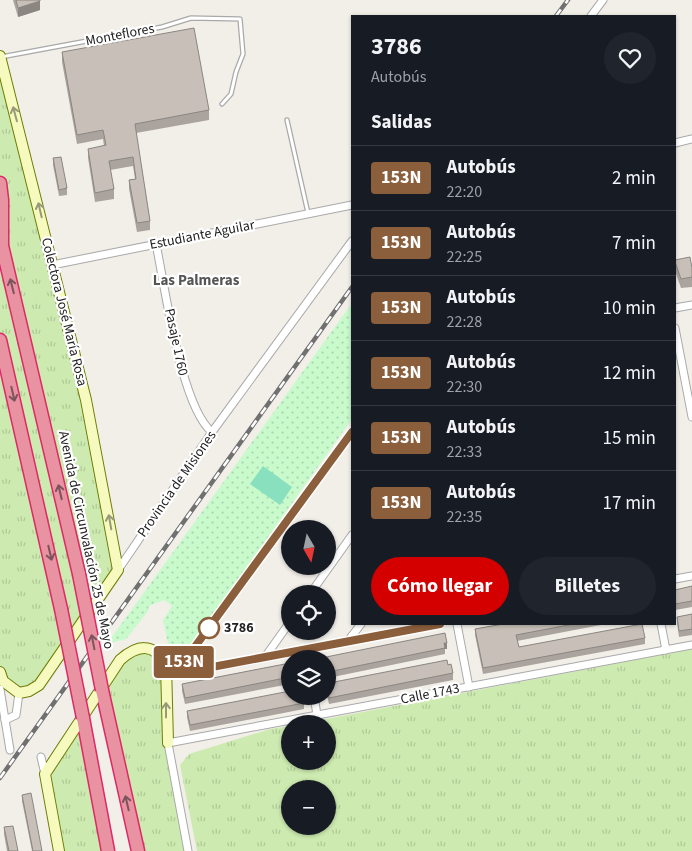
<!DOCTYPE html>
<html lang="es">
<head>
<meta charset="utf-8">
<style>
  :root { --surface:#171b24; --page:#20242c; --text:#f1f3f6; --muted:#9ea1a6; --line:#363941; --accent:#d40000 }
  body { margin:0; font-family:"Source Sans 3",sans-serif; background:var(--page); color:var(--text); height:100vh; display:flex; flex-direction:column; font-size:19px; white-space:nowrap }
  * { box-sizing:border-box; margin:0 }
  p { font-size:16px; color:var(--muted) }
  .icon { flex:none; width:28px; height:28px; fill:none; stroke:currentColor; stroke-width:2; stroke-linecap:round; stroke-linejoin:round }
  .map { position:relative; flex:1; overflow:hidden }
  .drawer { position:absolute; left:351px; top:15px; width:325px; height:610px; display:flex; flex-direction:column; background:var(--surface); border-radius:0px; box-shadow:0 1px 4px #0004 }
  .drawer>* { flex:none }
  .badge { padding:0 10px; border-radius:4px; font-size:18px; line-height:32px }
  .needle { width:32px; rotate:171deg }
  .controls { position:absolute; left:281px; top:520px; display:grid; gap:10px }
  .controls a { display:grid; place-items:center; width:55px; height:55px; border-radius:50%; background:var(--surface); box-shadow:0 1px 4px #0004; font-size:25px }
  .map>.badge { position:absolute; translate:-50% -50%; box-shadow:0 0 0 2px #fff }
  h2 { padding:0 20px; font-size:19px; line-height:45px }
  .round { display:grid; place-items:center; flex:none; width:52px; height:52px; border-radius:26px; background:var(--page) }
  .headline { display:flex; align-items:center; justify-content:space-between; height:85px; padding:0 20px }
  h1 { font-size:24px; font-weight:700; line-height:38px }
  .cta { display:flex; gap:10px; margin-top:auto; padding:10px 20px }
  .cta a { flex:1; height:58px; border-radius:30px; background:var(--accent); color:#fff; font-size:20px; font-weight:700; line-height:58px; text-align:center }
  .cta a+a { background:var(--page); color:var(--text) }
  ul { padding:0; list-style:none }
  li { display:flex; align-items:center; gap:15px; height:65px; padding:0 20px; border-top:1px solid var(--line) }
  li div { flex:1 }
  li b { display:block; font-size:19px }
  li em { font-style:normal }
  li .badge { min-width:55px; font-weight:700; text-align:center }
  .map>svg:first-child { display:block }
  .grass { fill:url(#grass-tufts); fill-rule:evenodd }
  .park { fill:url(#park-dots) }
  .pitch { fill:#88e0be }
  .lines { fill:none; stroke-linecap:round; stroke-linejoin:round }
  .service-casing { stroke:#a9a9a9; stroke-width:5.5 }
  .minor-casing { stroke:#a9a9a9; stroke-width:9 }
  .secondary-casing { stroke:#707d05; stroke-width:12 }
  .motorway-casing { stroke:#dc2a67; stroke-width:15 }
  .service { stroke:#fff; stroke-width:3 }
  .minor { stroke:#fff; stroke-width:7 }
  .secondary { stroke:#f7fabf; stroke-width:10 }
  .motorway { stroke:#e892a2; stroke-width:12 }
  .rail-casing { stroke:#707070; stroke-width:4.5 }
  .rail { stroke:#fff; stroke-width:2.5; stroke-dasharray:8; stroke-linecap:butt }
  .motorway-bridge-casing { stroke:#dc2a67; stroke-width:15; stroke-linecap:butt }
  .motorway-bridge { stroke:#e892a2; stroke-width:12 }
  .wall { fill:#aba49e }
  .shaded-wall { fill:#8b8681 }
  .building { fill:#c7bfb8; stroke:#8b8681 }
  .oneway { stroke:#979978 }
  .oneway2 { stroke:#7b545c }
  .line-casing { stroke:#fff; stroke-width:11 }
  .line { stroke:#8b5e3c; stroke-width:8 }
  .stop-dot { fill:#fff; stroke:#8b5e3c; stroke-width:2.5 }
  .labels { text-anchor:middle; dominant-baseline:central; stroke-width:4.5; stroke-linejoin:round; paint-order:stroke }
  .street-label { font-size:14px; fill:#222; stroke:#fff }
  .stop-label { font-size:14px; font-weight:bold; fill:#222; stroke:#fff; text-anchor:start }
  .neighbourhood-label { font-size:15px; font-weight:bold; fill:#555; stroke:#fff }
</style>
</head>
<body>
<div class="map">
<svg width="692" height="851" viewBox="0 0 692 851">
  <defs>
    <pattern id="grass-tufts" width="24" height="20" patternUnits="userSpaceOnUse" patternTransform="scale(1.25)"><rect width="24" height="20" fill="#cdebb0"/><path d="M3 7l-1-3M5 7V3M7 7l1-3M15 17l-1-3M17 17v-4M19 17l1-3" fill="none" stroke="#b0c997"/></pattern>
    <pattern id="park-dots" width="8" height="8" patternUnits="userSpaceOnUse" patternTransform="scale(1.25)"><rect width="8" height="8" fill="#c8facc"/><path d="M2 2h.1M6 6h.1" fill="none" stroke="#acd6af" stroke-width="1.8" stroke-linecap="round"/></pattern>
  </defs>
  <rect width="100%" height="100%" fill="#f2efe9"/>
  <g class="grass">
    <path d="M0,56l40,154 78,360 -79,115 -20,8 -19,-21z"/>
    <path d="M692,649v202h-495l-17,-86 9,-11 81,-25 20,-3v35h38v-37h-28zM290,789h38v37h-38z"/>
    <path d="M132,650l29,5 5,57 22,139h-50l-36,-161z"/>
    <path d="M83,718l25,133h-49l-10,-86z"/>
  </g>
  <path class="park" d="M352,303v116l-170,239 -6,4 -5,-4 -8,-38 9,-14 -8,-6 -15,6 -1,5 -22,28 -19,5z"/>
  <path class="pitch" d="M263,466l29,21 -12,18 -30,-21z"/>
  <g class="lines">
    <defs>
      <g id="service">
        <path d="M1,57l161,-30 29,-9 49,1 3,35 -7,18 -5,22 -9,10"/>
        <path d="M287,120l21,93"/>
      </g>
      <g id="minor">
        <path d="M591,16l12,-16"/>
        <path d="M675,143l17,-4"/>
        <path d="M156,244c9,43 25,163 56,188"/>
        <path d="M52,265l300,-60"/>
        <path d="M675,308l17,-3"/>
        <path d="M675,328l17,89"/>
        <path d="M118,570l94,-138 140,-191"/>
        <path d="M675,579l17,-3"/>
        <path d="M310,594l42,-59"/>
        <path d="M457,624l12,63"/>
        <path d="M661,624l5,26"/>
        <path d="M348,641l13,-17"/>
        <path d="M265,657l25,-35"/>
        <path d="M175,675l177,-243"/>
        <path d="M175,675l265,-51"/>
        <path d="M0,689l10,61"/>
        <path d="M314,696l3,19"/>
        <path d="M5,720l11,-5 3,-22"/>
        <path d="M41,757l4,17"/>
        <path d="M188,851l-20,-108 524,-98"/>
      </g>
      <g id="secondary">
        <path d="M0,56l86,344 32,170 -79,115 -10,6 -10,2 -16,-12 -3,-9"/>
        <path d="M59,851l-14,-77 75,-114c17,-15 33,-18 46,4l2,79"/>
      </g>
      <g id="motorway">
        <path d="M0,183l2,17v43"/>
        <path d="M0,237l79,337"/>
        <path d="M0,340l61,269"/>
        <path d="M102,690l36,161"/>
        <path d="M83,718l25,133"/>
      </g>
    </defs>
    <use href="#service" class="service-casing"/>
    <use href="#minor" class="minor-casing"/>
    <use href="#secondary" class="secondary-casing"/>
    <use href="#motorway" class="motorway-casing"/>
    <use href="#service" class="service"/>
    <use href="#minor" class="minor"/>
    <use href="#secondary" class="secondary"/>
    <use href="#motorway" class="motorway"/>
    <defs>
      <g id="rail">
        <path d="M556,16l12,-16"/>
        <path d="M0,778l352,-491"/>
      </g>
    </defs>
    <use href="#rail" class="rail-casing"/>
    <use href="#rail" class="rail"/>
    <defs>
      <g id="motorway-bridge">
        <path d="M79,574l23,116"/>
        <path d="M61,609l22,109"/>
      </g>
    </defs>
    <use href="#motorway-bridge" class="motorway-bridge-casing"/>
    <use href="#motorway-bridge" class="motorway-bridge"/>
  </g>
  <g class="wall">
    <path d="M13,0h27v10l-22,7z"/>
    <path d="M62,52l147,58v10l-73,13 14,88v9l-13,2 -8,-43v-9l6,-1 -2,-13 -23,4 4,19v10l-19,3 -7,-44v-9l16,-3 -1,-7 -26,5 -15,-82z"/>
    <path d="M53,158l14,30v7l-8,1 -6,-31z"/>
    <path d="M675,260l17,8v19l-11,1 -6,-17z"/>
    <path d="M692,586v21l-17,3v-20z"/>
    <path d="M692,614v21l-13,2 -2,-14v-6z"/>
    <path d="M503,624h103l-89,17 2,6 126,-9v6l-162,30 -8,-39v-6z"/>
    <path d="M445,633l2,16h-2v5l-117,24v-19z"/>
    <path d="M290,663v21l-105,20 -3,-13v-7z"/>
    <path d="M448,665l5,8v7l-124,24 -2,-8 1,-8h1v-5z"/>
    <path d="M304,703v6l-114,22 -3,-14v-6z"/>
    <path d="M22,795l20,56h-10l-10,-50z"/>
    <path d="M4,827l14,24h-11l-3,-17z"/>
  </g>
  <g class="shaded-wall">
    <path d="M40,1v9l-22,7v-9z"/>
    <path d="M444,643h3v6h-2z"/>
  </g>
  <g class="building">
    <path d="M16,0h24v1l-22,7z"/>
    <path d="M194,28l15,82 -74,14 15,97 -13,2 -8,-43 7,-1 -3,-22 -24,4 5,28 -19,4 -7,-44 18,-4 -3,-15 -26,5 -15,-83z"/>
    <path d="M61,157l6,31 -8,2 -6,-32z"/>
    <path d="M690,257l2,11v9l-11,2 -6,-17v-2z"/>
    <path d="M692,586v15l-17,3v-14z"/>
    <path d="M692,614v15l-13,2 -2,-14z"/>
    <path d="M503,624h71l-58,11 3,12 123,-23 3,14 -162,30 -8,-39z"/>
    <path d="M445,633l2,10h-3l1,5 -117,24v-13l-7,-1z"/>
    <path d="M447,660l1,5 3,-1 2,9 -124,25 -1,-10h2l-1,-5z"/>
    <path d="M290,663v14l-105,21 -3,-14z"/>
    <path d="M290,691v5h13l1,7 -114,22 -3,-14z"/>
    <path d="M31,793l11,58h-9l-11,-56z"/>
    <path d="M13,826l5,25h-9l-5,-24z"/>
  </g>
  <defs><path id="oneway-shaft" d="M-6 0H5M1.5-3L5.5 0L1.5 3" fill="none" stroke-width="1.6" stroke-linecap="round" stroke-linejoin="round" transform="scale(1.25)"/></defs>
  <g class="oneway">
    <use href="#oneway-shaft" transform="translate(15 114) rotate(-105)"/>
    <use href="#oneway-shaft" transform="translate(40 210) rotate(-103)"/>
    <use href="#oneway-shaft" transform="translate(110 522) rotate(-100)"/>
    <use href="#oneway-shaft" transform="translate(166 710) rotate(-90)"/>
  </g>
  <g class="oneway2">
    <use href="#oneway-shaft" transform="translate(12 286) rotate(-104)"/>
    <use href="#oneway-shaft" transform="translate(13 394) rotate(77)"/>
    <use href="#oneway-shaft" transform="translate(60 492) rotate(-103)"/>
    <use href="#oneway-shaft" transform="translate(50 553) rotate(77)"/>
    <use href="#oneway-shaft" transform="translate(93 642) rotate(-101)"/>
    <use href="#oneway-shaft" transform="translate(127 803) rotate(-103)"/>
  </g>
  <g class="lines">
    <defs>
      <path id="line" d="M352,432l-177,242 265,-50"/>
    </defs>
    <use href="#line" class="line-casing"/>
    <use href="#line" class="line"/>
  </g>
  <circle class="stop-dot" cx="209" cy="628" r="10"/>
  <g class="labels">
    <g class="street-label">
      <text transform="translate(120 35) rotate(-11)">Monteflores</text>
      <text transform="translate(202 235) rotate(-11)">Estudiante Aguilar</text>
      <text transform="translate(64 312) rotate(76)">Colectora José María Rosa</text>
      <text transform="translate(176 342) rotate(78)">Pasaje 1760</text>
      <text transform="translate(177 484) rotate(-55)">Provincia de Misiones</text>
      <text transform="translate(86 540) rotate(78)">Avenida de Circunvalación 25 de Mayo</text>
      <text transform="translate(430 694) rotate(-11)">Calle 1743</text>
    </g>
    <g class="stop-label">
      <text x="224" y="628">3786</text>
    </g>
    <g class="neighbourhood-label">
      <text x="196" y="280">Las Palmeras</text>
    </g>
  </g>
</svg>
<div class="controls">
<a><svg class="needle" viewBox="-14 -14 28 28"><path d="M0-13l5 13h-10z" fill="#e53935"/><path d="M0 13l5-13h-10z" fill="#9ea1a6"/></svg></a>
<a><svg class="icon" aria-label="locate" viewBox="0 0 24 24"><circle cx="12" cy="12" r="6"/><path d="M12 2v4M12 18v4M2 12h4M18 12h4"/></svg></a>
<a><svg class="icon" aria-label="layers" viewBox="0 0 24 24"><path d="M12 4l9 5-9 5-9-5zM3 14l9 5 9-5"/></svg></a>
<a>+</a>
<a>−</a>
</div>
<b class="badge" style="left:184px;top:662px;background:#8b5e3c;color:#fff">153N</b>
<section class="drawer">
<div class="headline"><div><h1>3786</h1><p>Autobús</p></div><a class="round"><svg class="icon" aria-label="heart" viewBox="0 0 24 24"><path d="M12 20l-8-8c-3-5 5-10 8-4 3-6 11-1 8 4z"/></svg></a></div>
<h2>Salidas</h2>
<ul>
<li><span class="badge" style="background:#8b5e3c;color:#fff">153N</span><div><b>Autobús</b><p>22:20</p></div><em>2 min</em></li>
<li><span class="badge" style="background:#8b5e3c;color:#fff">153N</span><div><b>Autobús</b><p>22:25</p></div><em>7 min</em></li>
<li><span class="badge" style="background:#8b5e3c;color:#fff">153N</span><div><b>Autobús</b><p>22:28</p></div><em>10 min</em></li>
<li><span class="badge" style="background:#8b5e3c;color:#fff">153N</span><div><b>Autobús</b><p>22:30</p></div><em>12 min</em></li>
<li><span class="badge" style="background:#8b5e3c;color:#fff">153N</span><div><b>Autobús</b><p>22:33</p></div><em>15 min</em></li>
<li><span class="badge" style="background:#8b5e3c;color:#fff">153N</span><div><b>Autobús</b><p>22:35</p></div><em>17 min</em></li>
</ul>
<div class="cta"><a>Cómo llegar</a><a>Billetes</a></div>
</section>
</div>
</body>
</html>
